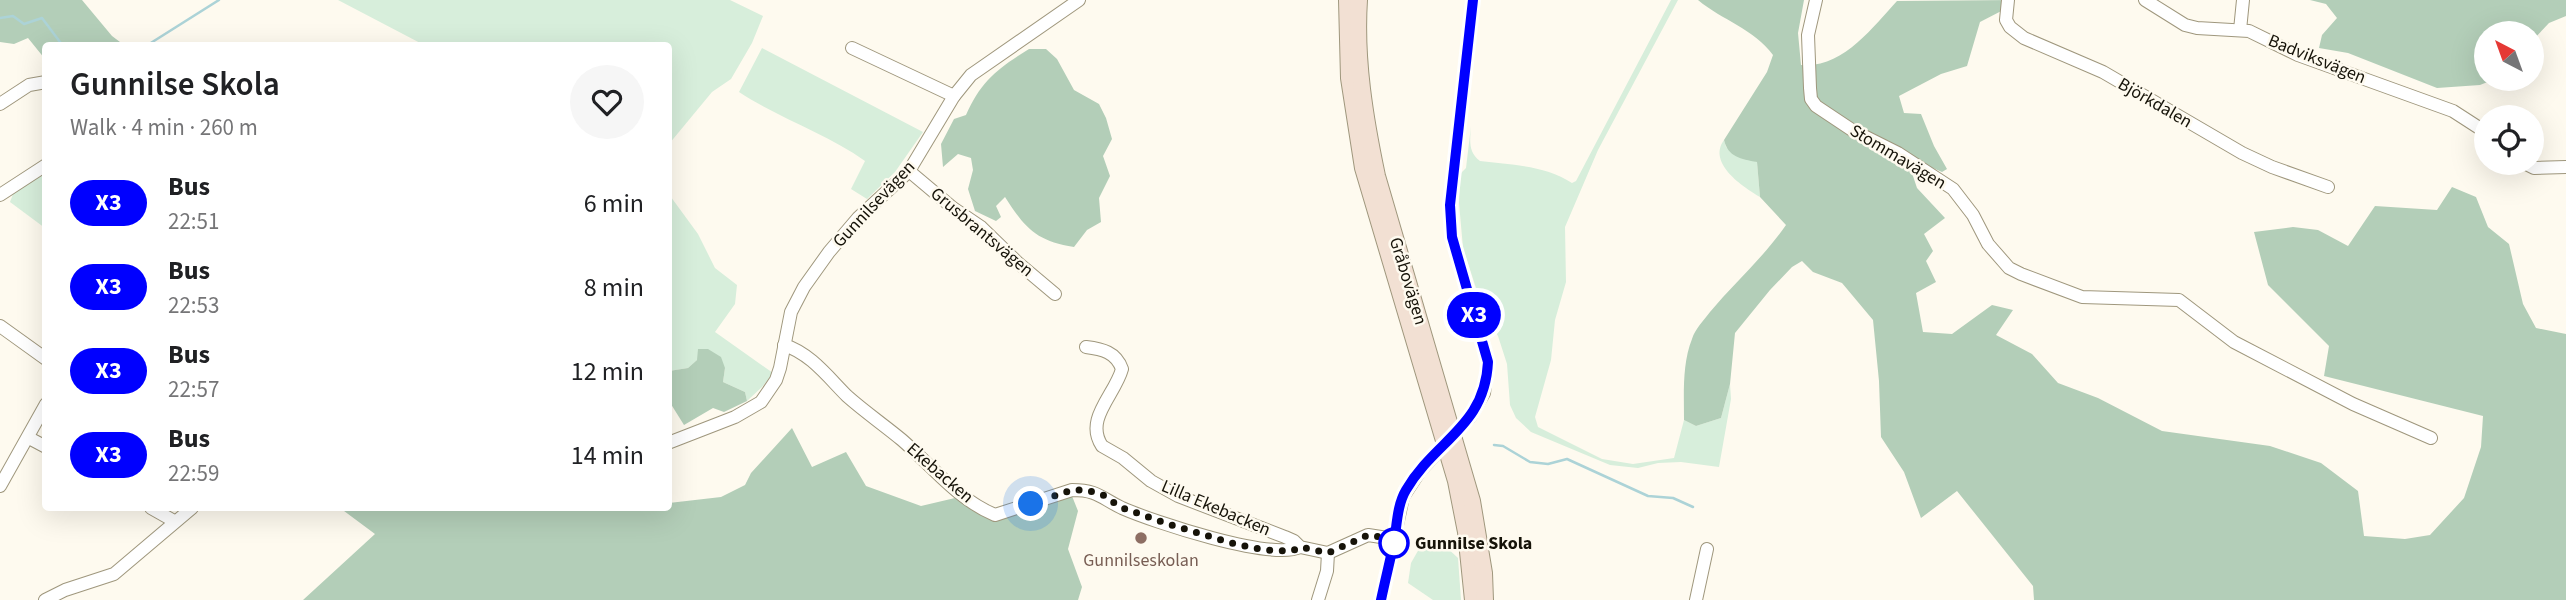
<!DOCTYPE html>
<html lang="en">
<head>
<meta charset="utf-8">
<style>
  :root { --surface:#fff; --page:#f6f6f6; --text:#202124; --muted:#757577 }
  body { margin:0; font-family:"Source Sans 3",sans-serif; background:var(--page); color:var(--text); height:100vh; display:flex; flex-direction:column; font-size:26px; white-space:nowrap }
  * { box-sizing:border-box; margin:0 }
  p { font-size:23px; color:var(--muted) }
  .icon { flex:none; width:38px; height:38px; fill:none; stroke:currentColor; stroke-width:2; stroke-linecap:round; stroke-linejoin:round }
  .map { position:relative; flex:1; overflow:hidden }
  .details { position:absolute; left:42px; top:42px; width:630px; height:469px; display:flex; flex-direction:column; background:var(--surface); border-radius:7px; box-shadow:0 7px 28px #0002 }
  .details>* { flex:none }
  .badge { padding:0 14px; border-radius:23px; font-size:24px; line-height:46px }
  .needle { width:46px; rotate:319deg }
  .tools { position:absolute; left:2474px; top:21px; display:grid; gap:14px }
  .tools a { display:grid; place-items:center; width:70px; height:70px; border-radius:50%; background:var(--surface); box-shadow:0 7px 28px #0002; font-size:35px }
  .you { position:absolute; width:35px; height:35px; margin:-18px; border:5px solid #fff; border-radius:50%; background:#1a73e8; box-shadow:0 0 0 10px #1a73e833 }
  .map>.badge { position:absolute; translate:-50% -50%; box-shadow:0 0 0 4px #fff }
  .round { display:grid; place-items:center; flex:none; width:74px; height:74px; border-radius:37px; background:var(--page) }
  .headline { display:flex; align-items:center; justify-content:space-between; height:119px; padding:0 28px }
  h1 { font-size:33px; font-weight:600; line-height:52px }
  ul { padding:0; list-style:none }
  li { display:flex; align-items:center; gap:21px; height:84px; padding:0 28px }
  li div { flex:1 }
  li b { display:block; font-size:26px }
  li em { font-style:normal }
  li .badge { min-width:77px; font-weight:700; text-align:center }
  .map>svg:first-child { display:block }
  .green { fill:#d7eedb }
  .forest { fill:#b3ceb8 }
  .lines { fill:none; stroke-linecap:round; stroke-linejoin:round }
  .stream { stroke:#acd3d7; stroke-width:2.5 }
  .street-casing { stroke:#9f977d; stroke-width:14 }
  .secondary-casing { stroke:#9f977d; stroke-width:18 }
  .street { stroke:#fff; stroke-width:12 }
  .secondary { stroke:#f2e0d3; stroke-width:16 }
  .street-bridge-casing { stroke:#9f977d; stroke-width:14; stroke-linecap:butt }
  .street-bridge { stroke:#fff; stroke-width:12 }
  .line-casing { stroke:#fff; stroke-width:16 }
  .line { stroke:#00f; stroke-width:10 }
  .walk { stroke:#161309; stroke-width:7; stroke-dasharray:0 12.6 }
  .education-dot { fill:#8d6e63; stroke:#fefaef; stroke-width:2.5 }
  .stop-dot { fill:#fff; stroke:#00f; stroke-width:3.5 }
  .labels { text-anchor:middle; dominant-baseline:central; stroke-width:5; stroke-linejoin:round; paint-order:stroke }
  .street-label { font-size:18px; fill:#161309; stroke:#fefaef }
  .stop-label { font-size:18px; font-weight:bold; fill:#161309; stroke:#fefaef; text-anchor:start }
  .education-label { font-size:18px; fill:#785e54; stroke:#fefaef }
</style>
</head>
<body>
<div class="map">
<svg width="2566" height="600" viewBox="0 0 2566 600">
  <rect width="100%" height="100%" fill="#fefaef"/>
  <g class="green">
    <path d="M338,0h392l33,16 -11,27 -21,36 -19,13 -43,52 -1,-98 -244,-1z"/>
    <path d="M1671,0h7l-80,150 -33,77 1,55 -11,38 -4,40 -16,57 3,10 64,32 31,5 41,-6 10,-38 12,6 25,-8 9,-34 1,15 -12,68 -38,-5 -23,1 -20,5 -28,-3 -79,-33 -15,-14 -6,-13 -3,-41 -9,-28 -8,-13 -3,-1 -24,-74 -4,-45 1,-29 6,-6 5,-42c-1,15 -3,26 9,35 31,4 65,4 92,22l4,-2z"/>
    <path d="M762,48l161,84 -28,40 -28,27 -16,-10 14,-28c-39,-28 -85,-42 -126,-69z"/>
    <path d="M1724,140l2,7 31,15 3,35c-17,-10 -53,-34 -36,-57z"/>
    <path d="M45,172v56l-35,-26 3,-8z"/>
    <path d="M668,193l30,41 17,34 22,17 -2,19 -20,28 58,41 -11,14 -15,14 -2,-9 -22,-10 2,-14 -28,-8 -9,8 -19,3z"/>
    <path d="M1423,542l22,4 13,12 3,42h-28l-25,-17 3,-20z"/>
  </g>
  <g class="forest">
    <path d="M0,0h82l30,36 12,9 -78,1 -1,13 -17,-21 -14,6 -14,-2z"/>
    <path d="M1698,0h106l-6,33 3,32c41,4 71,-37 96,-64l117,-1 -3,6 -31,16 -13,44 -26,8 -42,22 5,17 17,1 13,32 13,23 -5,3 -21,-9 -9,10 5,15 28,30 -21,16 9,17 -7,10 10,21 -20,11 7,39 29,2 40,-29 21,5 -17,25 36,19 26,29 40,15 64,33 108,15 51,17 37,28 6,45 41,3 25,-4 34,-37 17,-51 2,-31 -159,-40 5,-30 -61,-61 -14,-53 39,-5 25,3 30,16 27,-40 62,4 15,-23 24,10 12,30 21,17 14,60 13,24 30,6v266h-532l-1,-14 -76,-95 -36,27 -17,-46 -23,-35 -2,-56 -6,-61 -31,-37 -29,-11 -11,-11 -10,6 -22,23 -35,43 -5,51 -9,34 -25,8 -12,-6c0,-26 -2,-56 8,-81 3,-10 12,-19 18,-27 25,-30 54,-55 76,-87l-26,-28 -3,-35c-16,-3 -29,-5 -33,-22l43,-68 6,-17c-19,-26 -51,-35 -75,-55z"/>
    <path d="M2310,0h256v16l-17,7 -17,18v-8h-45v46h8l-15,6 -43,3 -89,-35 -29,-5 3,-13 15,-17 -11,-14z"/>
    <path d="M1029,49h17l11,10 17,31 25,14 7,14 6,21 -9,17 7,20 -11,22 2,24 -14,8 -13,17c-38,-6 -49,-19 -69,-50l-9,9 5,11 -5,4 -21,-10 -7,-22 5,-19 -2,-12 -13,-4 -15,13 -2,-23 13,-25 12,-4c15,-34 32,-47 63,-66z"/>
    <path d="M698,349h10l13,8 4,11 -2,14 22,10 2,9 -23,11 -11,-4 -29,17 -15,-24v-30l19,-3 9,-8z"/>
    <path d="M792,428l20,39 34,-15 20,34 55,20 34,-8 37,19 80,-21 6,15 -10,38 14,38 -4,13h-775l72,-66 -35,-26h328l1,-5 52,-6 24,-12 6,-12z"/>
  </g>
  <g class="lines">
    <g class="stream">
      <path d="M0,18l13,-2 11,8 18,-6 21,28"/>
      <path d="M146,46l73,-46"/>
      <path d="M1494,445l9,1 27,16 18,2 19,-5 81,37 25,2 20,9"/>
    </g>
    <defs>
      <g id="street">
        <path d="M1816,0l-8,35 2,53 1,11 5,7 36,24 46,23 55,36 20,26 15,29 21,24 12,6 61,23 97,3 55,42 119,62 78,34"/>
        <path d="M2008,0l-2,20 4,7 14,11 79,34 139,81 30,14 56,20"/>
        <path d="M2145,0l40,25 12,3 52,3 49,24 155,56 34,22"/>
        <path d="M2240,30l3,-30"/>
        <path d="M852,48l102,48"/>
        <path d="M0,104l29,-19 17,-3"/>
        <path d="M2524,163l10,5 32,-1"/>
        <path d="M909,171l44,37 28,19 36,35 38,32"/>
        <path d="M0,195l46,-30"/>
        <path d="M0,326l46,33"/>
        <path d="M784,345c26,8 44,32 63,51 18,16 37,29 55,44 31,27 55,59 93,75l77,-25c26,0 29,8 50,18 32,14 149,53 178,39"/>
        <path d="M1086,347c16,2 30,5 36,22 -7,26 -38,50 -20,77l21,12 28,23 27,15 107,41 9,4 6,6 28,6 40,-18 26,4"/>
        <path d="M1470,417l14,-24 4,-31 -36,-125 -2,-32 23,-205"/>
        <path d="M29,438l17,9"/>
        <path d="M668,443l67,-26 26,-15 15,-22 4,-12 11,-56 13,-25 25,-35 29,-34 51,-47 45,-75 17,-21 108,-75"/>
        <path d="M0,486l46,-82"/>
        <path d="M151,508l23,13"/>
        <path d="M45,600l20,-10 49,-16 78,-66"/>
        <path d="M1318,600l9,-29 1,-18"/>
        <path d="M1381,600l22,-103 17,-26"/>
        <path d="M1696,600l11,-51"/>
      </g>
      <g id="secondary">
        <path d="M1347,0l2,78 14,90 93,313 10,51 7,68"/>
        <path d="M1359,0c-4,59 6,119 18,176l95,325 12,72 1,27"/>
      </g>
    </defs>
    <use href="#street" class="street-casing"/>
    <use href="#secondary" class="secondary-casing"/>
    <use href="#street" class="street"/>
    <use href="#secondary" class="secondary"/>
    <defs>
      <path id="street-bridge" d="M1420,471l50,-54"/>
    </defs>
    <use href="#street-bridge" class="street-bridge-casing"/>
    <use href="#street-bridge" class="street-bridge"/>
  </g>
  <g class="lines">
    <defs>
      <path id="line" d="M1381,600c4,-19 9,-39 13,-58 3,-17 3,-37 12,-52 29,-50 79,-63 82,-128l-36,-125 -2,-32 23,-205"/>
    </defs>
    <use href="#line" class="line-casing"/>
    <use href="#line" class="line"/>
    <path class="walk" d="M1031,504l41,-14h14l17,5 17,12 48,17 67,20 29,6 28,1 8,-4 28,6 40,-18 26,4v4"/>
  </g>
  <circle class="education-dot" cx="1141" cy="538" r="7"/>
  <circle class="stop-dot" cx="1394" cy="543" r="14"/>
  <g class="labels">
    <g class="street-label">
      <text transform="translate(2317 59) rotate(22)">Badviksvägen</text>
      <text transform="translate(2155 103) rotate(30)">Björkdalen</text>
      <text transform="translate(1898 157) rotate(31)">Stommavägen</text>
      <text transform="translate(874 204) rotate(-47)">Gunnilsevägen</text>
      <text transform="translate(982 232) rotate(40)">Grusbrantsvägen</text>
      <text transform="translate(1408 281) rotate(73)">Gråbovägen</text>
      <text transform="translate(940 473) rotate(41)">Ekebacken</text>
      <text transform="translate(1216 508) rotate(23)">Lilla Ekebacken</text>
    </g>
    <g class="stop-label">
      <text x="1415" y="543">Gunnilse Skola</text>
    </g>
    <g class="education-label">
      <text x="1141" y="560">Gunnilseskolan</text>
    </g>
  </g>
</svg>
<div class="tools">
<a><svg class="needle" viewBox="-14 -14 28 28"><path d="M0-13l5 13h-10z" fill="#e53935"/><path d="M0 13l5-13h-10z" fill="#757577"/></svg></a>
<a><svg class="icon" aria-label="locate" viewBox="0 0 24 24"><circle cx="12" cy="12" r="6"/><path d="M12 2v4M12 18v4M2 12h4M18 12h4"/></svg></a>
</div>
<div class="you" style="left:1031px;top:504px"></div>
<b class="badge" style="left:1474px;top:315px;background:#00f;color:#fff">X3</b>
<section class="details">
<div class="headline"><div><h1>Gunnilse Skola</h1><p>Walk · 4 min · 260 m</p></div><a class="round"><svg class="icon" aria-label="heart" viewBox="0 0 24 24"><path d="M12 20l-8-8c-3-5 5-10 8-4 3-6 11-1 8 4z"/></svg></a></div>
<ul>
<li><span class="badge" style="background:#00f;color:#fff">X3</span><div><b>Bus</b><p>22:51</p></div><em>6 min</em></li>
<li><span class="badge" style="background:#00f;color:#fff">X3</span><div><b>Bus</b><p>22:53</p></div><em>8 min</em></li>
<li><span class="badge" style="background:#00f;color:#fff">X3</span><div><b>Bus</b><p>22:57</p></div><em>12 min</em></li>
<li><span class="badge" style="background:#00f;color:#fff">X3</span><div><b>Bus</b><p>22:59</p></div><em>14 min</em></li>
</ul>
</section>
</div>
</body>
</html>
